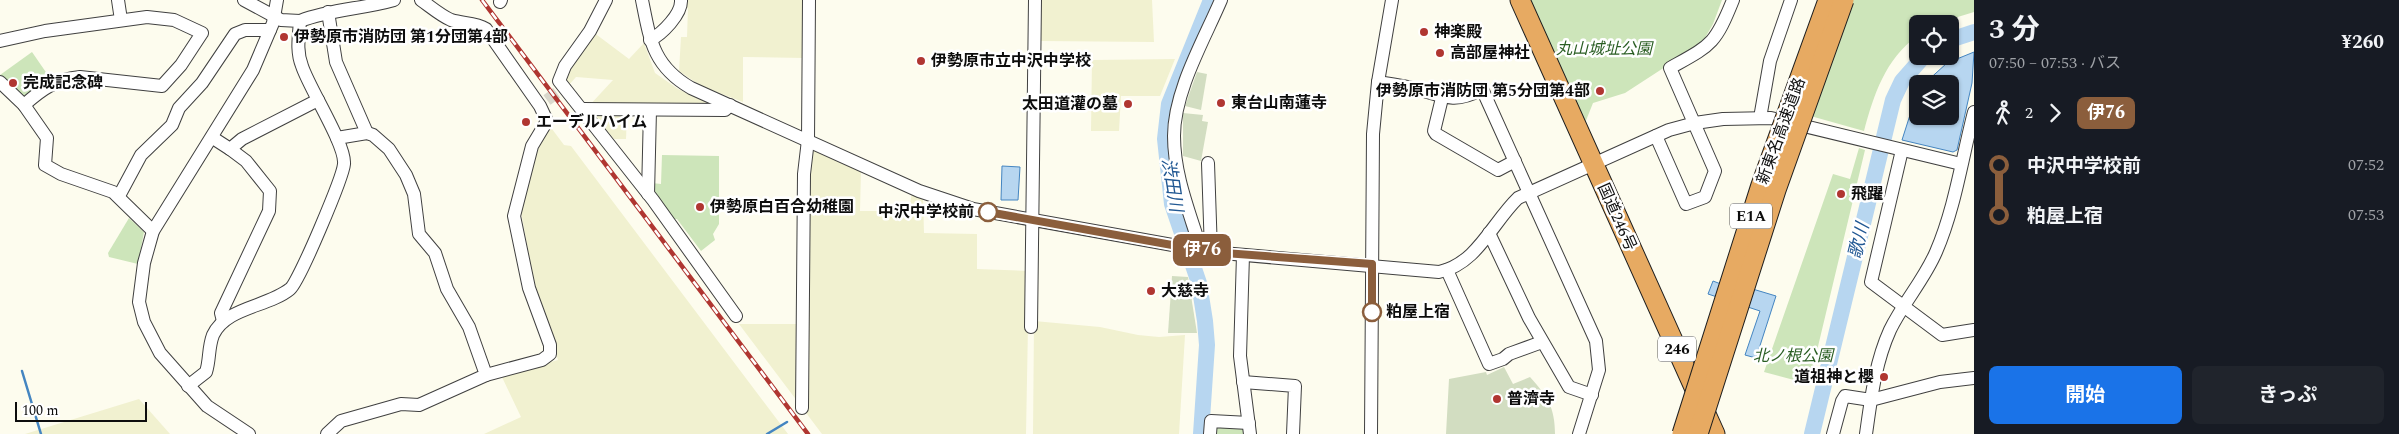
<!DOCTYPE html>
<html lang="ja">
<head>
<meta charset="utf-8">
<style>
  :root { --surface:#171b24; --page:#20242c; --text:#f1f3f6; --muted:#9ea1a6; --accent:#1a73e8 }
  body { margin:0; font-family:Spectral,"Noto Sans JP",serif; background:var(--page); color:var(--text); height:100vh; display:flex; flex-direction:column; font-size:19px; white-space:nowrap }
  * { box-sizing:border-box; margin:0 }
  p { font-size:16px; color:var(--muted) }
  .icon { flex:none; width:28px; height:28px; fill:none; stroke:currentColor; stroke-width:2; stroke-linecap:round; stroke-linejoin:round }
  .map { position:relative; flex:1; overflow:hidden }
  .details { display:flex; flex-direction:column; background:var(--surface); width:425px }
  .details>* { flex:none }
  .badge { padding:0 10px; border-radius:8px; font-size:18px; line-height:32px }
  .tools { position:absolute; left:1909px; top:15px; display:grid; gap:10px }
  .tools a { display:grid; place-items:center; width:50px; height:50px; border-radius:8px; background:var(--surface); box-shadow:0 1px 4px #0004; font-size:25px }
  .scale { position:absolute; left:15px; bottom:12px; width:132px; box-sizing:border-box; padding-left:5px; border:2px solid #0d0d0d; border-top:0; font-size:14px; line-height:18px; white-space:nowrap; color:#0d0d0d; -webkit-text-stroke:4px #fff; paint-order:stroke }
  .map>.badge { position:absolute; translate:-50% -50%; box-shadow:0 0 0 2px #fff }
  .legs { display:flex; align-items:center; gap:8px; height:55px; padding:0 15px; font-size:16px }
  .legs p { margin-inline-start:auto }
  .summary { display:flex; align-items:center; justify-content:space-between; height:85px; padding:0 15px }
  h1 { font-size:28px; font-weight:700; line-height:38px }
  .cta { display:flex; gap:10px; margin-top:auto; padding:10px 15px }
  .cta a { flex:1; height:58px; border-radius:8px; background:var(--accent); color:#fff; font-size:20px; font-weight:700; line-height:58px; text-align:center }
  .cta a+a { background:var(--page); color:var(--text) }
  ul { padding:0 15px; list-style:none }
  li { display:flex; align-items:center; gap:18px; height:50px; font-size:19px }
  li i { display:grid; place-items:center; width:8px; height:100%; margin:0 6px; background:currentColor }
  li i::after { content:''; width:12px; height:12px; margin:-6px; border:4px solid; border-radius:50%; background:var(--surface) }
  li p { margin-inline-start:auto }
  li:first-child i { background:linear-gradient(#0000 50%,currentColor 0) }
  li:last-child i { background:linear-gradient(currentColor 50%,#0000 0) }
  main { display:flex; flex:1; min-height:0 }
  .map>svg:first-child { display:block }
  .farmland { fill:#f1f1d0 }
  .green { fill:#cde5ba }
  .cemetery { fill:#d2ddc1 }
  .water { fill:#b7d6f0; stroke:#4485c1 }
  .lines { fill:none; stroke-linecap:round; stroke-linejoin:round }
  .stream { stroke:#4485c1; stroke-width:2.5 }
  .river { stroke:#b7d6f0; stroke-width:16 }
  .minor-tunnel { stroke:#d9d8cc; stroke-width:12; stroke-dasharray:12 6; stroke-linecap:butt }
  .minor-casing { stroke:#404040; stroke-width:14 }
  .highway-casing { stroke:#1e1e1e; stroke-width:21 }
  .minor { stroke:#fff; stroke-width:12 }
  .highway { stroke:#e7aa62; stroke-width:19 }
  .rail-casing { stroke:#b03631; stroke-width:4.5 }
  .rail { stroke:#fff; stroke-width:2.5; stroke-dasharray:8; stroke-linecap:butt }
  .highway-bridge-casing { stroke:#1e1e1e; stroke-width:21; stroke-linecap:butt }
  .highway-bridge { stroke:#e7aa62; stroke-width:19 }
  .line-1-casing { stroke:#fff; stroke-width:11 }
  .line-1 { stroke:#8b5e3c; stroke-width:8 }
  .poi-dot { fill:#b03631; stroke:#fff; stroke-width:2 }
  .stop-1-dot { fill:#fff; stroke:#8b5e3c; stroke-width:2.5 }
  .labels { text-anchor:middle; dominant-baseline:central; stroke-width:5; stroke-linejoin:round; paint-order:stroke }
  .shield { fill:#fff; stroke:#565656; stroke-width:1 }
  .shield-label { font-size:15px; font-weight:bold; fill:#0d0d0d }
  .poi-label { font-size:16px; font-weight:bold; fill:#0d0d0d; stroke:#fff; text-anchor:start }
  .park-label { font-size:16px; font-style:italic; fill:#2a5e23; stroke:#fff }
  .street-label { font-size:16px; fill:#0d0d0d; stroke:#fff }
  .stop-label { font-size:16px; font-weight:bold; fill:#0d0d0d; stroke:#fff; text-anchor:end }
  .water-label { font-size:18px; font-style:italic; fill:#215893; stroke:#fff }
</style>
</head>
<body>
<main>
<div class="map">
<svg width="1974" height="434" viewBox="0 0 1974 434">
  <rect width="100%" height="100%" fill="#fdfcee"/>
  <g class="farmland">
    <path d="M684,0h121l-1,58 -61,-1v45l-42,-16 -22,-15 2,-34h6l1,-29h-4z"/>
    <path d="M1041,0h111l2,42 -114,-1z"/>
    <path d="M593,32l36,27 15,-16 11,30 23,16 32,15 -122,3 25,-27 -37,-3 -8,9 -3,-11z"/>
    <path d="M1175,59l-15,37h-39l-2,35h-28l1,-71z"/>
    <path d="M627,114l-1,25h-12l-21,-24z"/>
    <path d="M549,125l15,20 7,1 217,288h-304l37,-17 -20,-42 57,-15 -23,-72 -14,-76 15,-58z"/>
    <path d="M809,148l52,22 -1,41h49l3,-19 11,5 1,36 53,1v35l52,2 -3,163h-204l-83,-110h62z"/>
    <path d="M1034,321l66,6 38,8 21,2 26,-2 -6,99h-146z"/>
    <path d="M139,399l31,35h-145z"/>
  </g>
  <g class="green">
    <path d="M1528,0h194l-9,24 -11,19 -77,50 -32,10 -8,20z"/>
    <path d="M1850,0h124v12l-39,12h-17l-1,12c-32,24 -43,58 -53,95l-57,-16z"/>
    <path d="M32,52l20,29 -27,20 -9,-13 -16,-13z"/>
    <path d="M1859,148l6,2 -56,234 -45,-12 69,-198 17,5z"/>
    <path d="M662,155l57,1v68l-6,10 2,6 -14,11 -24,-32h-8l-17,-24v-12l9,1z"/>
    <path d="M129,218l15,14 -6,32 -29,-7 -1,-4z"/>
    <path d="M1245,425l2,9h-35l1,-7z"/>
  </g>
  <g class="cemetery">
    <path d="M1197,72l10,2 -6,36 -16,-4z"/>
    <path d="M1183,113l20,2 -1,6 6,1 -7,39 -18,-5z"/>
    <path d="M1172,276l16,1 9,56h-29z"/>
    <path d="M1504,367l9,17 17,-7c17,19 25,30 25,57h-109l3,-55 37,-7 1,3z"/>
  </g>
  <g class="water">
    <path d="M1974,52l-2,31 -15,67 -4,2 -51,-12 15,-47 1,23h32v-32h-26l23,-21z"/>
    <path d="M1002,166l18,1 -2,33h-17z"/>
    <path d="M1713,281l21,8 2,-5 40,12 -20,62 -11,-3 15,-44 -52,-17z"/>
  </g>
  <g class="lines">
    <g class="stream">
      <path d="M22,371l19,63"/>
      <path d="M767,434l20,-12"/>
    </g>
    <g class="river">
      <path d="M1950,40l24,-8"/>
      <path d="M1201,434l6,-89 -2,-24 -6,-38 -27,-79 -7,-65 4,-35 42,-104"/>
      <path d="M1812,434l81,-334 9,-19 22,-25"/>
    </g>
    <path class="minor-tunnel" d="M547,100l11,-8"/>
    <defs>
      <g id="minor">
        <path d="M118,0l3,20"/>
        <path d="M421,0c10,7 19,15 30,20 12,4 24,2 35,9l54,77 7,15 -15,25 -18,70 15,72 21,57v9l-8,6 -56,15"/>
        <path d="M606,0l-16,31 -25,35 -6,15 94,119 83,116"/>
        <path d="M642,0c8,40 11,66 49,88l228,103 54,18 238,43 228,20c38,-8 53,-49 79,-74l151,-68 26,-7 28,-4 48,-1 190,46"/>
        <path d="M500,2l1,-2"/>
        <path d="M328,12l8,50 31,71"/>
        <path d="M300,21c31,-12 63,-12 94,-21"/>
        <path d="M650,40c12,-6 32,-26 31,-40"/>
        <path d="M0,41l45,-10 102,-14 27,3 28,13 -21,32 -19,21 -82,-9c-24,2 -38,12 -56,28"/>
        <path d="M0,82l24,23 23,33 -2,27 16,9 52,18 40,39"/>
        <path d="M1378,82c14,2 29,4 43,8 23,7 36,13 59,0l3,1 113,250 3,29 -20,64"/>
        <path d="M1442,98l-8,33 2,3 62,36 17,-9"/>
        <path d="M582,109l143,1 5,-5"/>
        <path d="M1760,118l10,-57 21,-61"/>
        <path d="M1656,136l30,68 19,-7 10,-26 -45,-103c41,-23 45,-23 63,-68"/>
        <path d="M213,138l17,11 12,-10 76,-39"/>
        <path d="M1902,150l-31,132 71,53 32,-5"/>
        <path d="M1208,163l3,89"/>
        <path d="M648,194l2,-84"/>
        <path d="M119,196l22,-41 31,-30 7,-17 23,-25 33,-49 10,-4h25"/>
        <path d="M1489,233l40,85 40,69 23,8"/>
        <path d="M1201,250c-11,-37 -27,-74 -27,-114 0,-45 30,-96 47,-136"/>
        <path d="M1243,255l-3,101 10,78"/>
        <path d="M1447,270l42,94 14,-5 6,-5 33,-12"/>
        <path d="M223,321l-2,-8 48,-102 1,-20 -24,-30 -16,-12"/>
        <path d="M1031,327l4,-327"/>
        <path d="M1243,382l52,4 -2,48"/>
        <path d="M188,386l18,-14c4,-12 2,-24 7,-37 13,-28 55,-28 77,-46 9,-7 53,-112 54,-125 2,-19 -35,-76 -42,-98 -6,-15 -3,-30 -2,-45l-19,-1 -37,-20"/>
        <path d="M802,408l2,-234 4,-34 1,-140"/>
        <path d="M249,434l-42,-28 -47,-53 -16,-31 -5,-20 5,-39 9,-32 100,-161 20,-47 4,-23"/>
        <path d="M327,434l14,-13 60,-17 18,1 67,-30 -17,-48 -22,-38 -12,-36 -16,-19 -5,-40 -8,-19 -17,-26 -16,-14 -6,-2 -30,5"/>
        <path d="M1210,434l1,-13 38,2"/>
        <path d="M1371,434l2,-300 5,-52 14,-82"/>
        <path d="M1833,434l9,-33 3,-5 26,4 69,-18 34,-4"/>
        <path d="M1866,434c5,-35 9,-71 24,-104 13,-27 34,-50 46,-78 19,-44 26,-94 38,-140"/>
      </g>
      <path id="highway" d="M1520,0l195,434"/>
    </defs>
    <use href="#minor" class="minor-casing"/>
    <use href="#highway" class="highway-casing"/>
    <use href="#minor" class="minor"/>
    <use href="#highway" class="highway"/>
    <defs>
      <path id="rail" d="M482,0l326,434"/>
    </defs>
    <use href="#rail" class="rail-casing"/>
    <use href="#rail" class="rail"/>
    <defs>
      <g id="highway-bridge">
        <path d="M1682,434l79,-249 67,-185"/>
        <path d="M1698,434l78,-244 68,-190"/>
      </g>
    </defs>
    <use href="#highway-bridge" class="highway-bridge-casing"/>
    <use href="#highway-bridge" class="highway-bridge"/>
  </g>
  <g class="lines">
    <defs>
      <path id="line-1" d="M988,212l223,40 161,12v48"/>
    </defs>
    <use href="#line-1" class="line-1-casing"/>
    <use href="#line-1" class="line-1"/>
  </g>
  <g class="poi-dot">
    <circle cx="1424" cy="32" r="5"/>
    <circle cx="284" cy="37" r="5"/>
    <circle cx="1440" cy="53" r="5"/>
    <circle cx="921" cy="61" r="5"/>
    <circle cx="13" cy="83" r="5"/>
    <circle cx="1600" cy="91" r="5"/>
    <circle cx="1221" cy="103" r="5"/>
    <circle cx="1128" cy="104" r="5"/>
    <circle cx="526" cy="122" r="5"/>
    <circle cx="1841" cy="194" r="5"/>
    <circle cx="700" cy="207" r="5"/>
    <circle cx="1151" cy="291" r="5"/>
    <circle cx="1884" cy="377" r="5"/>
    <circle cx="1497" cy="399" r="5"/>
  </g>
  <g class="stop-1-dot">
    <circle cx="988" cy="212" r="9"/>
    <circle cx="1372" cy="312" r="9"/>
  </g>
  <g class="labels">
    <g class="shield">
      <rect x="1730" y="203.5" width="42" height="25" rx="4"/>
      <rect x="1658" y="336.5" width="38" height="25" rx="4"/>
    </g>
    <g class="shield-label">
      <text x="1751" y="216">E1A</text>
      <text x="1677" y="349">246</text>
    </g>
    <g class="poi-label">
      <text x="1434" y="32">神楽殿</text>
      <text x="294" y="37">伊勢原市消防団 第1分団第4部</text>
      <text x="1450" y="53">高部屋神社</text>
      <text x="931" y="61">伊勢原市立中沢中学校</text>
      <text x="23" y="83">完成記念碑</text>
      <text x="1590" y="91" text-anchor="end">伊勢原市消防団 第5分団第4部</text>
      <text x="1231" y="103">東台山南蓮寺</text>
      <text x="1118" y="104" text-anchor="end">太田道灌の墓</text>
      <text x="536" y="122">エーデルハイム</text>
      <text x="1851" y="194">飛躍</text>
      <text x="710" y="207">伊勢原白百合幼稚園</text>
      <text x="1161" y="291">大慈寺</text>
      <text x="1874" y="377" text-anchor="end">道祖神と櫻</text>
      <text x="1507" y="399">普濟寺</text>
    </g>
    <g class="park-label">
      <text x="1604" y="49">丸山城址公園</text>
      <text x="1793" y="356">北ノ根公園</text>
    </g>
    <g class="street-label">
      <text transform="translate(1781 131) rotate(-70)">新東名高速道路</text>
      <text transform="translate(1617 217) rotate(66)">国道246号</text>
    </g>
    <g class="stop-label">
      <text x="974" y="212">中沢中学校前</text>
      <text x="1386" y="312" text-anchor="start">粕屋上宿</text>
    </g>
    <g class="water-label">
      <text transform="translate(1172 185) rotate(81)">渋田川</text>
      <text transform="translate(1859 241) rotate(-76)">歌川</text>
    </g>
  </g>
</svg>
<div class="tools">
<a><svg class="icon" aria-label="locate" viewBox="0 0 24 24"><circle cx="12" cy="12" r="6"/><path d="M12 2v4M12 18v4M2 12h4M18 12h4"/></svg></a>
<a><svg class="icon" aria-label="layers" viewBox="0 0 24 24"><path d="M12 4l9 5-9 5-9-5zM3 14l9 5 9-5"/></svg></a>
</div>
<div class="scale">100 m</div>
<b class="badge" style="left:1202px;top:250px;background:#8b5e3c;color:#fff">伊76</b>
</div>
<section class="details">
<div class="summary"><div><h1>3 分</h1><p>07:50 – 07:53 · バス</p></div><b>¥260</b></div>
<div class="legs"><svg class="icon" aria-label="walk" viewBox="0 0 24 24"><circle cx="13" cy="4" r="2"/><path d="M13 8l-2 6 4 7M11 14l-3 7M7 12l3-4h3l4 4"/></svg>2<svg class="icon" aria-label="forward" viewBox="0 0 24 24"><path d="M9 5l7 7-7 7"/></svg><b class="badge" style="background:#8b5e3c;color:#fff">伊76</b></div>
<ul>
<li><i style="color:#8b5e3c"></i><b>中沢中学校前</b><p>07:52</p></li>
<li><i style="color:#8b5e3c"></i><b>粕屋上宿</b><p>07:53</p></li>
</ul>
<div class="cta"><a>開始</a><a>きっぷ</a></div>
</section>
</main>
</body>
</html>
